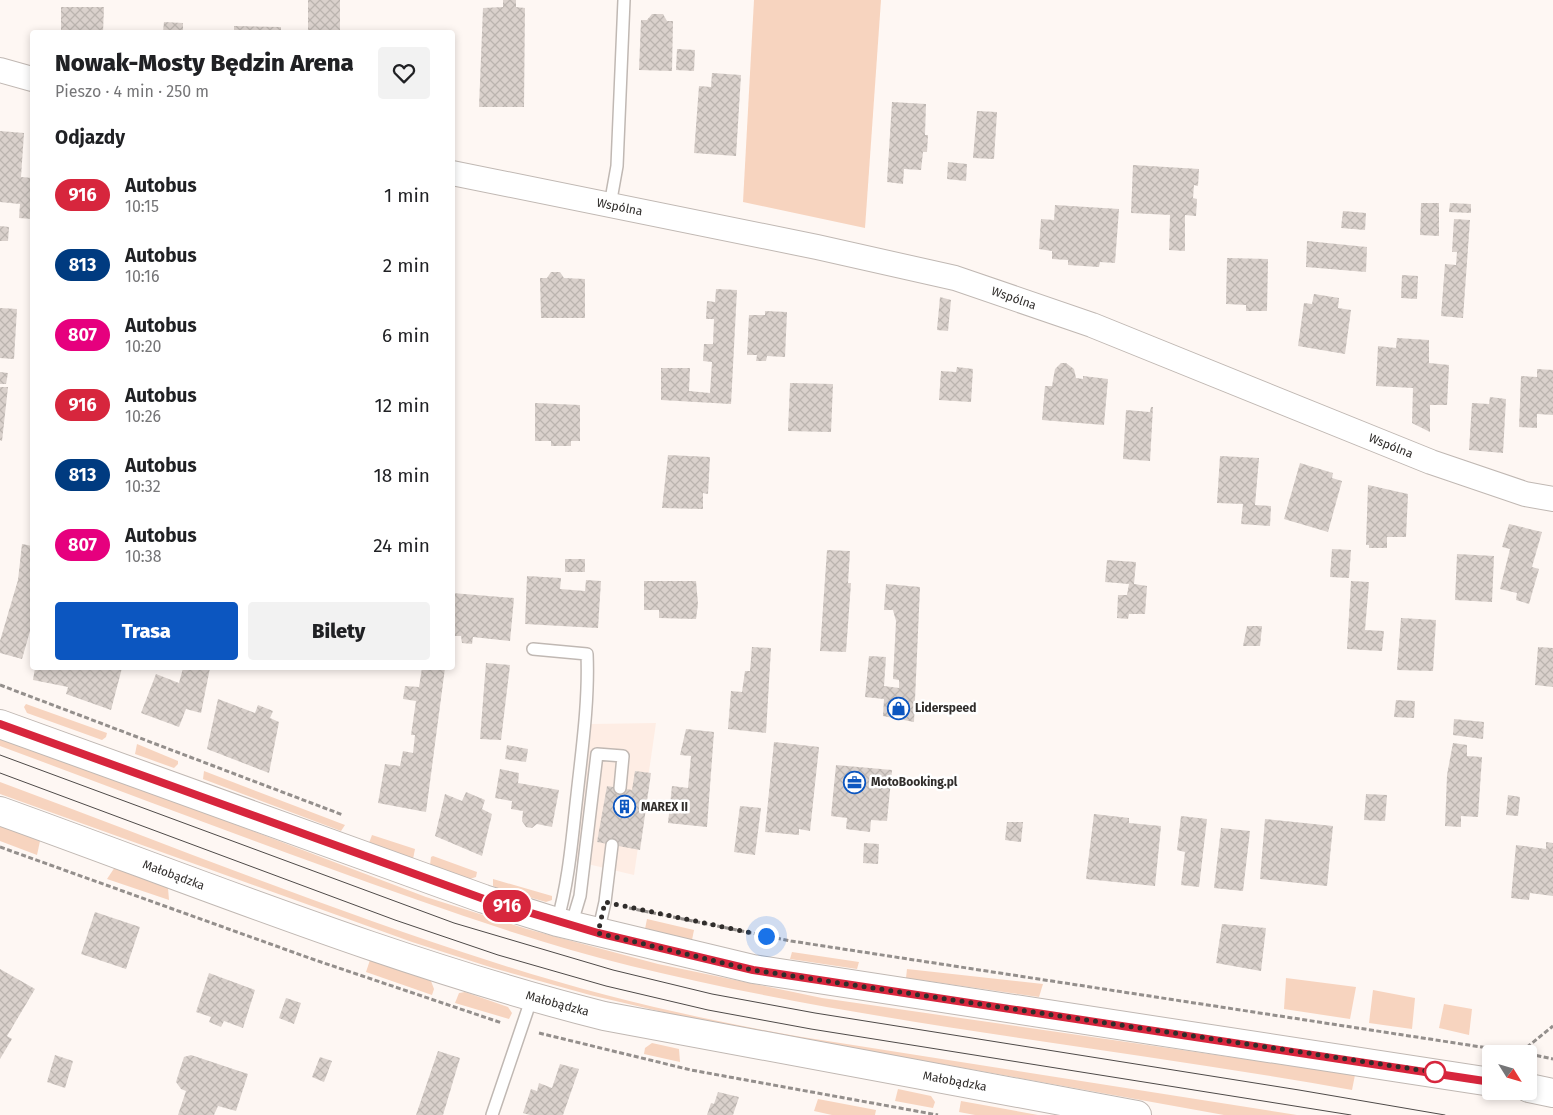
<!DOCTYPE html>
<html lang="pl">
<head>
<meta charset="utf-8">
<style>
  :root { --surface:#fff; --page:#f2f2f2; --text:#202124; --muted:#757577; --accent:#0c56c0 }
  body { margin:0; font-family:"Fira Sans",sans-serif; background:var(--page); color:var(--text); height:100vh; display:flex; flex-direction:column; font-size:19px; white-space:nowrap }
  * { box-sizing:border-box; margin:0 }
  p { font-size:16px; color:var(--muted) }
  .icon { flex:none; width:28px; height:28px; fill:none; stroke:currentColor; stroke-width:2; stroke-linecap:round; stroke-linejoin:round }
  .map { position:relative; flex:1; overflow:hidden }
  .panel { position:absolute; left:30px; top:30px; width:425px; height:640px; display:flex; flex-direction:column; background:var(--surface); border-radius:5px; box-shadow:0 2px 8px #0003 }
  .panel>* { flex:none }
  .badge { padding:0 10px; border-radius:16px; font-size:18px; line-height:32px }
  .needle { width:32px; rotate:127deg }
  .tools { position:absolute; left:1482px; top:1045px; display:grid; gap:10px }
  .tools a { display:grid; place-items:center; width:55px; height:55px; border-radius:5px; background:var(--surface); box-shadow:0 2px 8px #0003; font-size:25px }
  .you { position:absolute; width:25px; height:25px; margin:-12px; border:4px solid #fff; border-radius:50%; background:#1a73e8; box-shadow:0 0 0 8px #1a73e833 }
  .map>.badge { position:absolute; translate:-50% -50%; box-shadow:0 0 0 2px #fff }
  h2 { padding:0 25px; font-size:19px; line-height:45px }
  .round { display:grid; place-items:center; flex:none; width:52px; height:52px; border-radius:5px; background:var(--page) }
  .overview { display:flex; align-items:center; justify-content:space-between; height:85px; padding:0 25px }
  h1 { font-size:24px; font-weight:800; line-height:38px }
  .cta { display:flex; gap:10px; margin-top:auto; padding:10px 25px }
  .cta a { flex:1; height:58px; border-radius:5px; background:var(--accent); color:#fff; font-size:20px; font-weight:800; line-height:58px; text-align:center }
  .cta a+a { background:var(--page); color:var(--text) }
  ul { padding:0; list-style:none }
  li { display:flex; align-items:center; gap:15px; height:70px; padding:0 25px }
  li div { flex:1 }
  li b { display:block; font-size:19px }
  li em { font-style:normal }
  li .badge { min-width:55px; font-weight:700; text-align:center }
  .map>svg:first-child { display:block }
  .built { fill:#feede4 }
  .green { fill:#f7d4bf }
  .building { fill:url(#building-cross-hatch) }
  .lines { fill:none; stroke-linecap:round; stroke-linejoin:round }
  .service-casing { stroke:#c0b8b3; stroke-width:14 }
  .minor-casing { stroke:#c0b8b3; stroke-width:26 }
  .tertiary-casing { stroke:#c0b8b3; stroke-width:30 }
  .path { stroke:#948f8c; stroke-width:3; stroke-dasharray:5 2.5; stroke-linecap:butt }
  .service { stroke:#fff; stroke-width:11 }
  .minor { stroke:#fff; stroke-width:24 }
  .tertiary { stroke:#fff; stroke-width:28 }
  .tram { stroke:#4e4a48; stroke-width:1 }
  .line-casing { stroke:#fff; stroke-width:11 }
  .line { stroke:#d7263d; stroke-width:8 }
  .walk { stroke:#302d2b; stroke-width:5; stroke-dasharray:0 9 }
  .stop-dot { fill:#fff; stroke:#d7263d; stroke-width:2.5 }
  .labels { text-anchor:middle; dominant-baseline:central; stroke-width:5; stroke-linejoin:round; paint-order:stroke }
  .street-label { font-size:12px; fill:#302d2b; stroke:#fff }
  .poi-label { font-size:12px; font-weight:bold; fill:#302d2b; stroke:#fff; text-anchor:start }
</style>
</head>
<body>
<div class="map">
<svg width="1553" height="1115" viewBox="0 0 1553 1115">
  <defs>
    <pattern id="building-cross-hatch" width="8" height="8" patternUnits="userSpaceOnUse" patternTransform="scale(1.25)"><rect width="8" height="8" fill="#dad1cc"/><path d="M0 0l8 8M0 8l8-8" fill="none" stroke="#bbb4af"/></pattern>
  </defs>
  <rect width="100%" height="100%" fill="#fef7f3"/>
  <path class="built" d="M656,723l-22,152 -59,-14 16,-137z"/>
  <g class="green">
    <path d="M754,0h127l-16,228 -122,-26z"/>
    <path d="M26,704l81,29 -1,4 -4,3 -75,-27 -3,-6z"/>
    <path d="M0,735l426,162 101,32 131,35 164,34 533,77 -3,15c-240,-43 -484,-66 -721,-124 -105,-26 -206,-63 -308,-100 -108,-39 -215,-80 -323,-120z"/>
    <path d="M137,744l41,17v3l-4,4 -39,-14z"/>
    <path d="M204,771l141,54 -4,6 -138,-52z"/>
    <path d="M0,782c164,61 327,127 493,180 101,33 205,57 309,75l495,78h-73l-527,-95 -107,-25 -97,-27 -81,-26 -412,-148z"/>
    <path d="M0,826l40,15 -3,14 -37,-14z"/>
    <path d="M372,835l43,14 -2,10 -44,-16z"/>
    <path d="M433,856l44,16 -1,5 -6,2 -40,-14 1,-8z"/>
    <path d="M115,867l53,21 1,12 -62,-21z"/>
    <path d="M493,879l59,17v4l-6,2 -49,-14 -4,-2z"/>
    <path d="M647,919l47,11 -2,10 -47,-11z"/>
    <path d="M792,952l67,10 -2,7 -67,-10z"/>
    <path d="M370,960l61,21 3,8 -2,6 -66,-23z"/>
    <path d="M907,969l136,15 -4,13 -133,-19z"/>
    <path d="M1286,978l70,9 -6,32 -66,-10z"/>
    <path d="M1373,990l42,8 -3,31 -43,-6z"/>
    <path d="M465,992l43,15 4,6 -3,6 -54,-16 4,-10z"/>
    <path d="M1444,1004l28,5 -3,26 -30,-7z"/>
    <path d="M652,1043l27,6 1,13 -36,-8 1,-6z"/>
    <path d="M898,1089l33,7 4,6 -2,6 -38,-7z"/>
    <path d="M818,1099l58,11 -1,5h-43l-18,-4z"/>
    <path d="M961,1101l77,14h-63l-16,-3z"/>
  </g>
  <g class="building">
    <rect x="308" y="0" width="32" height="32"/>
    <path d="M503,0h13v7l9,1 -1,99h-45l4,-99 20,-1z"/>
    <path d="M61,7h43l-1,25h-42z"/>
    <path d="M652,14h11l4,7h6l-1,50 -33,-1 2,-50h6z"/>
    <path d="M164,22l19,1v9h-20z"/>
    <path d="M234,26l47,1v5h-47z"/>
    <path d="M677,49l18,1 -1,21 -18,-1z"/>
    <path d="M712,73l29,2 -5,81 -42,-3 5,-67 12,1z"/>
    <path d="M892,102l34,2 -1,31h3l-1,17h-4l-2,18 -17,-1 -1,15 -16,-2z"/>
    <path d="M977,111l20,1 -3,47 -21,-1z"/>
    <path d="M0,131l24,2 -3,44 11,1v41l-13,-1 1,-14 -20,-2z"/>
    <path d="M948,162l19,2 -1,17 -19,-2z"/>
    <path d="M1133,165l66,4 -1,17 -4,-1 -1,13 4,1 -1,17 -11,-1v36l-16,-1 1,-35 -39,-2z"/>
    <path d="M1421,203h18v33l-19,-1z"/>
    <path d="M1450,203l21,1v9l-22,-1z"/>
    <path d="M1055,205l64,4 -4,54 -15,-1 -1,5 -31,-2v-5l-16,-1v-8l-13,-2 2,-30 13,1z"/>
    <path d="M1343,211l23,2 -1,17 -24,-2z"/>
    <path d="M1454,219l16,1 -7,98 -22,-2 4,-52 11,1 1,-13h-5z"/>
    <path d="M0,226l9,1 -1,14h-8z"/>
    <path d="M1307,241l60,6 -1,25 -60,-5z"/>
    <path d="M1227,258l41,1 -1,52h-21v-6l-20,-1z"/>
    <path d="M551,272h9l4,6 21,1v39h-44l-1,-40h7z"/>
    <path d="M1402,275l16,1 -1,23 -16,-1z"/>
    <path d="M716,289l21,1 -6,114 -70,-4v-32h29l-1,23 21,2 2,-31 -9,-1 1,-17h9l1,-25h-8l1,-18 8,1z"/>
    <path d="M1314,294l25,4 -1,10 13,2 -6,44 -47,-8 6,-43 8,1z"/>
    <path d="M940,297l11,3 -3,31 -11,-1z"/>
    <path d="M0,308l17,1 -3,50 -14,-1z"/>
    <path d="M765,311l22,1 -2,45 -18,-1 -1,5h-10l1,-6h-10l2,-40h16z"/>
    <path d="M1397,338l32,2v23l20,2 -2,40h-17v27l-18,-9 1,-35 -37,-2 2,-40 18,2z"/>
    <path d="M1066,363l8,6 2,9 7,1v-3l25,3 -4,46 -62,-5 3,-34h7l3,-17 6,-6z"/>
    <path d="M957,367l16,2 -2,33 -32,-2 2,-29 15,1z"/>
    <path d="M1537,369l16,1v45l-16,-1v14l-18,-1 2,-51 16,1z"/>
    <path d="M0,372l8,1 -2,11h-6z"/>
    <path d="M790,383l43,1 -2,48 -43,-1z"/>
    <path d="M0,387h8l-6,54 -2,-1z"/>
    <path d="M1490,397l16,2 -3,54 -34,-3 3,-47 17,1z"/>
    <path d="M535,403l45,2v36h-9v5h-20v-5h-16z"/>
    <path d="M1151,407h2l-3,54 -27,-2 3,-49 24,2z"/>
    <path d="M668,455l42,2 -2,37 -5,-1v16l-41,-1z"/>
    <path d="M1220,456l39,2 -4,47 16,1 -1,20 -29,-2 2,-20 -26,-1z"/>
    <path d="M1300,463l33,10 -1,5 10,3 -14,51 -44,-13z"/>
    <path d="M1368,485l40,9 -2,43h-19v11h-18v-3h-3z"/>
    <path d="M1509,524l33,8 -10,35 7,2 -10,35 -13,-4 1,-7 -17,-4 10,-40 -8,-2z"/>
    <path d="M22,544l10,2v78l-10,35 -22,-6v-12l18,-61z"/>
    <path d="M1332,549l19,1 -2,28 -19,-1z"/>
    <path d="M827,550l23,1 -2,32h3l-5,69 -26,-1z"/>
    <path d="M1457,554l37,2 -2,46 -37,-2z"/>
    <rect x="565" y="559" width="20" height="13"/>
    <path d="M1107,560l29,2 -2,22 13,2 -2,28h-16l-1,5 -11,-1 1,-23h9l2,-11 -24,-2z"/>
    <path d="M527,576l34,2 -1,11 25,2 1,-11 15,1 -3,47 -73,-4z"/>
    <path d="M644,581h52l2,23 -2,15 -37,-1v-8h-15z"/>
    <path d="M1351,581l18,1 -4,48 19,1 -2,20 -35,-2z"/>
    <path d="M886,584l34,3 -6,135 -31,-6 1,-17 -19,-2 4,-41 17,1 -2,29 15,2v-8l-6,-1 3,-58 -3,-11h-9z"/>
    <path d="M452,593l62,5 -4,43 -37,-4 -1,7 -10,-1 -1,-7h-9z"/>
    <path d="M1401,618l35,2 -3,51 -36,-1z"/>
    <path d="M1247,626h15l-2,20h-17z"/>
    <path d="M752,647l19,1 -5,85 -38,-4 3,-38 11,1 3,-21h5z"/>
    <path d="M1538,647l15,1v39l-18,-2z"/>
    <path d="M486,663l24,2 -9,75 -21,-1z"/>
    <path d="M35,668h87l-11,42 -45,-16 2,-7 -35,-7z"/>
    <path d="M183,668h27l-9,45 -15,-4 -7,18 -38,-14 15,-39 23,9z"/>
    <path d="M422,668h23l-19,144 -48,-9 7,-39 15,2 3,-15 10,2 2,-18h-4l5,-34 -13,-2 2,-13 14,1z"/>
    <path d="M218,699l37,14 3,-8 15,6 -3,7 9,4 -10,51 -62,-24z"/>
    <path d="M1396,700l19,1 -1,17 -20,-1z"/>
    <path d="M1454,719l30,3 -1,17 -30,-4z"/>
    <path d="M686,729l28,3 -7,95 -39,-4 4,-37 16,2 3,-32 -11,-1z"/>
    <path d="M774,742l45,5 -9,84 -11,-2v6l-34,-3z"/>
    <path d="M1453,743l14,2v11l15,1 -4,60 -17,-1v11l-16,-1 2,-51z"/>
    <path d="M507,745l21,4 -2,13 -21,-3z"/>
    <path d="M836,765l56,5 -5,51 -16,-1 -1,12 -24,-3 1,-11 -16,-2z"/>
    <path d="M500,769l19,4 -1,10 41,7 -7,37 -15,-3 -5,4 -6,-1 -4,-6 1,-10 -12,-2 1,-8 -17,-3z"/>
    <path d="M635,771l16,2 -11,77 -43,-8 10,-56 25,4z"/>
    <path d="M466,792l19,8 -3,9 10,5 -10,42 -47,-20 10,-42 17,7z"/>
    <path d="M1366,794l21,1 -2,26 -21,-1z"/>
    <path d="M1508,795l12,2 -2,19 -12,-1z"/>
    <path d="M740,806l21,2 -6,47 -21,-3z"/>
    <path d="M1094,814l35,4v5l32,3 -6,60 -69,-7z"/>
    <path d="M1181,816l26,3 -8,68 -18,-2 4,-33 -8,-2z"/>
    <path d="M1265,819l68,7 -6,60 -67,-7z"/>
    <path d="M1007,822h16l-2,20 -16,-2z"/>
    <path d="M1221,828l29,3 -7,60 -29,-3z"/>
    <path d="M1546,842l7,1v53l-23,-3 -1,7 -18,-2 5,-53 30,4z"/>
    <path d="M864,843l15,1 -1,20 -15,-1z"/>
    <path d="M95,912l45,15 -14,42 -45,-15z"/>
    <path d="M1222,924l44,4 -5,43 -45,-8z"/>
    <path d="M0,969l35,20 -28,47 5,3 -12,20z"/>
    <path d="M209,973l46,17 -12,38 -19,-7 -3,6 -12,-5 2,-5 -15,-5z"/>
    <path d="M286,998l15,5 -7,21 -15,-6z"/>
    <path d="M438,1051l22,7 -17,57h-27z"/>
    <path d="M55,1055l18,6 -8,27 -18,-6z"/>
    <path d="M191,1055l57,19 -12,37 -18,-5 -4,9h-36l8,-24 -5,-2 -5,-7 8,-25z"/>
    <path d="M320,1057l12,4 -8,21 -12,-5z"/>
    <path d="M560,1064l19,5 -16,46h-33l-7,-2 8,-24 6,2 2,-8 13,5z"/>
    <path d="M718,1092l21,5 -6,18h-26l4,-12 3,1z"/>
  </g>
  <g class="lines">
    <defs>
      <g id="service">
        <path d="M610,205l7,-39 7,-166"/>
        <path d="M533,649l54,5c2,47 -5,95 -10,141 -5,43 -8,86 -20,127"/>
        <path d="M571,926l9,-30 17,-142 26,2 -3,32"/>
        <path d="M598,933l7,-31 7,-57"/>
        <path d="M492,1115l40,-118"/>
      </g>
      <g id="minor">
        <path d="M0,70l32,9"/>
        <path id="s1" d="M452,173l365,74 138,31 137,47 339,137 94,32 28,5"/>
      </g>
      <g id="tertiary">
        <path d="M0,724l484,175 73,23 196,47 738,113"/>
        <path id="s2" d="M0,811c200,72 398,153 604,205l533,99"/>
        <path d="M1529,1088l24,5"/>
      </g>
    </defs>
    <use href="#service" class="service-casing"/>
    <use href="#minor" class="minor-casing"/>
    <use href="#tertiary" class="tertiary-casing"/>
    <g class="path">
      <path d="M0,685l343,130"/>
      <path d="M0,847l315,113 187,63"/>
      <path d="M629,908l162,33 736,113"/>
      <path d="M539,1033l152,37 247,45"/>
      <path d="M1521,1052l32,-26"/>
      <path d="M1529,1054l24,5"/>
    </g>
    <use href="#service" class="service"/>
    <use href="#minor" class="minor"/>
    <use href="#tertiary" class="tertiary"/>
    <g class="tram">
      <path d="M0,755l454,168 159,47 99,24 103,19 484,77 146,25"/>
      <path d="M0,773l395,147 103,35 108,31 102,24 103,19 540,86"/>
    </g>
  </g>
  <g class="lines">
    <defs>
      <path id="line" d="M0,724l484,175 114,34 155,37 738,112"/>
    </defs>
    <use href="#line" class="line-casing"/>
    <use href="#line" class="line"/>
    <path class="walk" d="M766,936l-161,-34 -7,31 155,37 687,103 -5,-1"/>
  </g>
  <defs>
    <symbol id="shop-ring" viewBox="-11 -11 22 22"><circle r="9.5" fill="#fff" stroke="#0c56c0" stroke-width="1.5"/><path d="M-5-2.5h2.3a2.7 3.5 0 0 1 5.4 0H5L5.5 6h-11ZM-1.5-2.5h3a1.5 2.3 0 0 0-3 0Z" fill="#0c56c0"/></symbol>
    <symbol id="office-ring" viewBox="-11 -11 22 22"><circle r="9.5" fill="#fff" stroke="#0c56c0" stroke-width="1.5"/><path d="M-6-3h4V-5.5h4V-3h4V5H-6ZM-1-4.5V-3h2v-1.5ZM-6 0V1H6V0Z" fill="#0c56c0"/></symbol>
    <symbol id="building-ring" viewBox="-11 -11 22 22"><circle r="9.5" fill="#fff" stroke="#0c56c0" stroke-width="1.5"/><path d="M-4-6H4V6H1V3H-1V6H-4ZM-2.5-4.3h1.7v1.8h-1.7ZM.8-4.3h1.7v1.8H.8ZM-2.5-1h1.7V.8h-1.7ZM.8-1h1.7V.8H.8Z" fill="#0c56c0"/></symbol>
  </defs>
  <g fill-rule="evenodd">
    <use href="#shop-ring" x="886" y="696" width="25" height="25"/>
    <use href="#office-ring" x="842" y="770" width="25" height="25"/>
    <use href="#building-ring" x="612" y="794" width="25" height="25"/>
  </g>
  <circle class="stop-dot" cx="1435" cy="1072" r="10"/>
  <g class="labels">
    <g class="street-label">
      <text stroke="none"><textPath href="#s1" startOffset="171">Wspólna</textPath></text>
      <text stroke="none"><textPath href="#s1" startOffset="576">Wspólna</textPath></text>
      <text stroke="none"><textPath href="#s1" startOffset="981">Wspólna</textPath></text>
      <text stroke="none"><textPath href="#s2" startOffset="185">Małobądzka</textPath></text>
      <text stroke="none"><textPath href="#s2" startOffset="590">Małobądzka</textPath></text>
      <text stroke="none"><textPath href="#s2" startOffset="995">Małobądzka</textPath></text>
    </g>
    <g class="poi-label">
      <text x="915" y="708">Liderspeed</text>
      <text x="871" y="782">MotoBooking.pl</text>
      <text x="641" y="807">MAREX II</text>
    </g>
  </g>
</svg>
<div class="tools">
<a><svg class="needle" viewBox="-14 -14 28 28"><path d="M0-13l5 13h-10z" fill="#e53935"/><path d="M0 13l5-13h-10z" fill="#757577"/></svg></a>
</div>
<div class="you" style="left:766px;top:936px"></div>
<b class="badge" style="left:507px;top:906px;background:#d7263d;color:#fff">916</b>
<section class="panel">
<div class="overview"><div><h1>Nowak-Mosty Będzin Arena</h1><p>Pieszo · 4 min · 250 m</p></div><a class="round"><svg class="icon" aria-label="heart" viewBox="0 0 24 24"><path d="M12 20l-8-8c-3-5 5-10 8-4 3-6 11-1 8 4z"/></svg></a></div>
<h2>Odjazdy</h2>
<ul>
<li><span class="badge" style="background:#d7263d;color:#fff">916</span><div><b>Autobus</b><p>10:15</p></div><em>1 min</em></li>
<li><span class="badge" style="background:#003b80;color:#fff">813</span><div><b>Autobus</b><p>10:16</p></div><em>2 min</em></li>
<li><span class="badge" style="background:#e6007e;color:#fff">807</span><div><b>Autobus</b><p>10:20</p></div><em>6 min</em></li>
<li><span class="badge" style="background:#d7263d;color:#fff">916</span><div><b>Autobus</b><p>10:26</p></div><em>12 min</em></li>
<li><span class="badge" style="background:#003b80;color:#fff">813</span><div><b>Autobus</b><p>10:32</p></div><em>18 min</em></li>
<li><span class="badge" style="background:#e6007e;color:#fff">807</span><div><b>Autobus</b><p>10:38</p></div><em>24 min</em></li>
</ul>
<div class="cta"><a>Trasa</a><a>Bilety</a></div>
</section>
</div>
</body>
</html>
